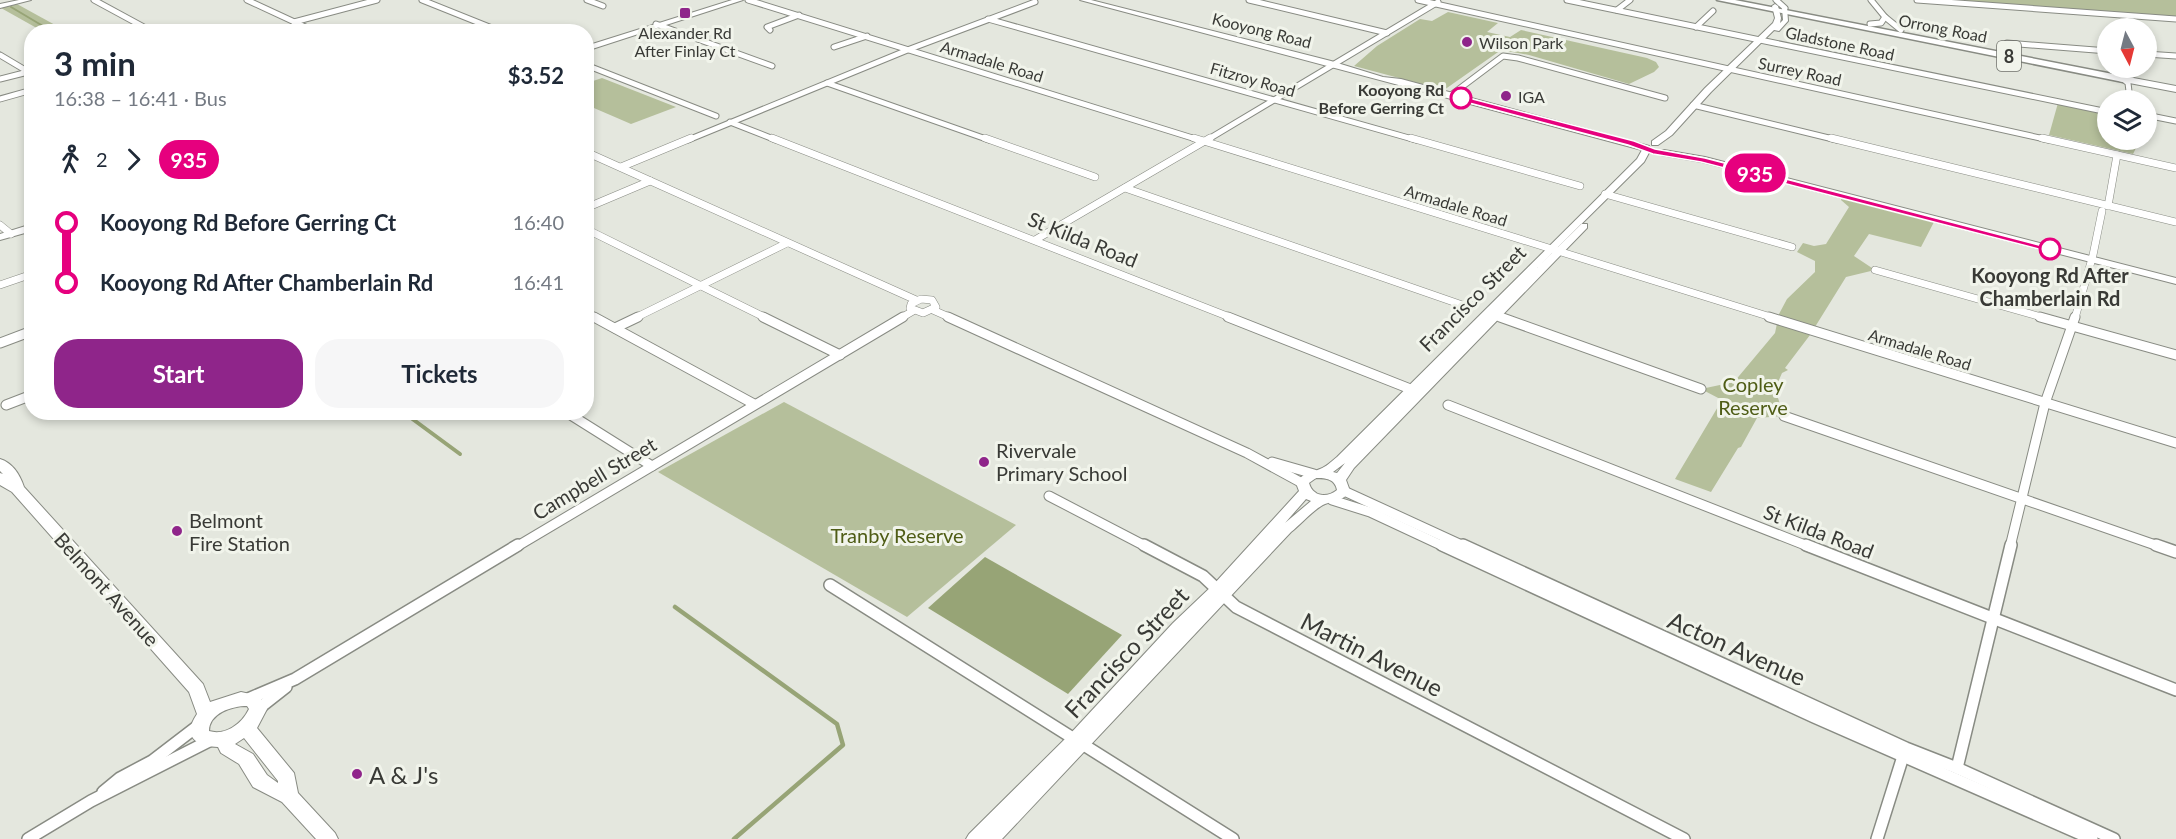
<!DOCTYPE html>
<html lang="en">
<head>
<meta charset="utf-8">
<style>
  :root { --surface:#fff; --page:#f6f6f7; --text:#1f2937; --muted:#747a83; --accent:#8f258a }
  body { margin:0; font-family:Lato,sans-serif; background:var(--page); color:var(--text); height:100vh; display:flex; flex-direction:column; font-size:22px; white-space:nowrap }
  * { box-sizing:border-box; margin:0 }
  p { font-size:20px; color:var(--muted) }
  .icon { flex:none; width:33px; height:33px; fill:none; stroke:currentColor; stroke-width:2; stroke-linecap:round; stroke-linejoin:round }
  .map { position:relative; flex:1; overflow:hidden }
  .details { position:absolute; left:24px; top:24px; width:570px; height:396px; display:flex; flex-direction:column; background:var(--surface); border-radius:24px; box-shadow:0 3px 9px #0003 }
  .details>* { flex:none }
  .badge { padding:0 12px; border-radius:20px; font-size:21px; line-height:39px }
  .needle { width:39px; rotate:173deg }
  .controls { position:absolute; left:2097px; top:18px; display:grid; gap:12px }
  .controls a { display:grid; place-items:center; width:60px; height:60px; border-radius:50%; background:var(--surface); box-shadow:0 3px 9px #0003; font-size:30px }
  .map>.badge { position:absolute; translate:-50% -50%; box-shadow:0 0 0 3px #fff }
  .legs { display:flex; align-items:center; gap:9px; height:66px; padding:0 30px; font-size:20px }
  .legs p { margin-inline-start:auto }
  .headline { display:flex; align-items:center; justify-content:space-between; height:102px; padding:0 30px }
  h1 { font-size:33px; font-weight:700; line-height:45px }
  .cta { display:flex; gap:12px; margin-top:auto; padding:12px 30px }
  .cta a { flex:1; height:69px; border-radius:24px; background:var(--accent); color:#fff; font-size:24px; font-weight:700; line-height:69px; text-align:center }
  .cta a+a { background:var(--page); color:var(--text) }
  ul { padding:0 30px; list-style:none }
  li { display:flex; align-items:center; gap:21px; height:60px; font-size:22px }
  li i { display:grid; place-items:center; width:9px; height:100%; margin:0 8px; background:currentColor }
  li i::after { content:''; width:15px; height:15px; margin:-8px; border:4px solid; border-radius:50%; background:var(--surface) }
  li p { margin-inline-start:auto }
  li:first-child i { background:linear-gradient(#0000 50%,currentColor 0) }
  li:last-child i { background:linear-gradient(currentColor 50%,#0000 0) }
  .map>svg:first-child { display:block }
  .green { fill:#b5bf9b }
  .water { fill:#97a476 }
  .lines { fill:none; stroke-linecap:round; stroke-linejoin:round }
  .stream-far2 { stroke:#97a476; stroke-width:2 }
  .stream-far1 { stroke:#97a476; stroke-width:4 }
  .stream { stroke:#97a476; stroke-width:4.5 }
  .minor-far3-casing { stroke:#888b83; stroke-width:7 }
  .minor-far2-casing { stroke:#888b83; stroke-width:8 }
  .minor-far1-casing { stroke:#888b83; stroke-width:11 }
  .minor-casing { stroke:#888b83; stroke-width:14 }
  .tertiary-casing { stroke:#888b83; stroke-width:2 }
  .secondary-casing { stroke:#888b83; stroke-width:2 }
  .trunk-casing { stroke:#888b83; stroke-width:3 }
  .motorway-casing { stroke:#888b83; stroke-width:2 }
  .minor-far3 { stroke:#fff; stroke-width:5 }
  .minor-far2 { stroke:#fff; stroke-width:7 }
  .minor-far1 { stroke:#fff; stroke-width:9 }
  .minor { stroke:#fff; stroke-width:11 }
  .tertiary { fill:#fff; fill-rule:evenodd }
  .secondary { fill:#fff; fill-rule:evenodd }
  .trunk { fill:#fff; fill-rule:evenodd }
  .motorway { fill:#fff; fill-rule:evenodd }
  .line-1 { fill:#e6007e; stroke:#fff; stroke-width:1.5 }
  .poi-dot { fill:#8f258a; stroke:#f1f4eb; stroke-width:2 }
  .stop-1-dot { fill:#fff; stroke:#e6007e; stroke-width:3 }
  .labels { text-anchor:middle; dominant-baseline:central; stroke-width:6; stroke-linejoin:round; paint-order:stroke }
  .far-street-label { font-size:16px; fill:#393a36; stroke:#f1f4eb }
  .far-poi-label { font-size:16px; fill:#393a36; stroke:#f1f4eb; text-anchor:start }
  .far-stop-label { font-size:16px; font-weight:bold; fill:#393a36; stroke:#f1f4eb; text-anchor:end }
  .shield { fill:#f1f4eb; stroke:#70726c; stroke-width:1.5 }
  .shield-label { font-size:18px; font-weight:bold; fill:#393a36 }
  .street-label { font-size:20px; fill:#393a36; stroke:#f1f4eb }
  .stop-label { font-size:20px; font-weight:bold; fill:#393a36; stroke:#f1f4eb }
  .park-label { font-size:20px; fill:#4f5d16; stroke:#f1f4eb }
  .poi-label { font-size:20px; fill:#393a36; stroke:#f1f4eb; text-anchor:start }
  .near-street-label { font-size:24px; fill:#393a36; stroke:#f1f4eb }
  .near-poi-label { font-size:24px; fill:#393a36; stroke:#f1f4eb; text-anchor:start }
</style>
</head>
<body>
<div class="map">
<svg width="2176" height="839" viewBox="0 0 2176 839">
  <rect width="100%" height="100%" fill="#e4e7de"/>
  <g class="green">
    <path d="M1927,0h249v19z"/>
    <path d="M17,4l49,27h-24l-41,-23z"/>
    <path d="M1448,12l50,11 -11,9 23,5 11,-7 126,28 9,4 3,5 -5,5 -25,12 -100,-29 -28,-5 -57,40 -90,-24 23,-20 43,-27 12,2z"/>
    <path d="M602,78l74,29 -45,17 -44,-19v-22z"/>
    <path d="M2058,103l49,10 1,27h32l-7,14 -84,-19z"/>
    <path d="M1841,198l93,24 -13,25 -52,-13 -15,22 21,14 -29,7 -36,58 -25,33 3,2 -6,3 -7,16 9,27 -27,2 -16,29 -3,1 -27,44 -36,-13 47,-79 -21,-11 33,-7 41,-49 4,-19 8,-15 28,-27v-11l-18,-9 6,-9 11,3 12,-2 23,-37 -8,-7z"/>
    <path d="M784,402l232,123 -109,92 -249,-145z"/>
  </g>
  <path class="water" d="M985,557l137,78 -54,59 -140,-86z"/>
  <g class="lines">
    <path class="stream-far2" d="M11,7l42,25"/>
    <path class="stream-far1" d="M403,412l57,42"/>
    <path class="stream" d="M675,607l162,117 6,21 -109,94"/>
    <defs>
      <g id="minor-far3">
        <path d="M94,0l59,32"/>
        <path d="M247,0l69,32"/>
        <path d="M422,0l80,32"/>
        <path d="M587,0l16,6"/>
        <path d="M748,0l451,140"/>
        <path d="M1249,0l138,33"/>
        <path d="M1418,0l631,140"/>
        <path d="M1567,0l541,112"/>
        <path d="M1776,0l9,8"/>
        <path d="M1871,0l14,17 16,13"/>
        <path d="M1917,0l259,19"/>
        <path d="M1617,10l13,-10"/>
        <path d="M988,19l428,121"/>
        <path d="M294,22l83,-22"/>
        <path d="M656,24l116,42"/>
        <path d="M1870,24l11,-1 4,-6"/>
        <path d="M1696,27l17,-16"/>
        <path d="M770,30l-3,-3 32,-12"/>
        <path d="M258,32l10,-2"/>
        <path d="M2007,43l101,8"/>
        <path d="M834,47l33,-11"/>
        <path d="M2146,54l30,2"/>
        <path d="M0,55l32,19"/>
        <path d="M586,65l130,51"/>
        <path d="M0,79l28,-7"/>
        <path d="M2123,79l5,4 2,17"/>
        <path d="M827,83l162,57"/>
        <path d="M1451,95l52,-39 15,2 147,40"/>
        <path d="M0,99l32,-9"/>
        <path d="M1693,105l144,35"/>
        <path d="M2146,115l30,6"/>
        <path d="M730,122l46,18"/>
        <path d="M688,140l222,-91 125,-47"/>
        <path d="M1207,140l231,-138"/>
      </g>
      <g id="minor-far2">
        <path d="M772,138l460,180"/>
        <path d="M985,138l110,39"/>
        <path d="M1194,138l580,180"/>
        <path d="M1411,138l169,48"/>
        <path d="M1831,138l345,84"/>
        <path d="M2042,138l134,30"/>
        <path d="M586,152l330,148"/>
        <path d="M621,167l70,-29"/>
        <path d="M1125,188l343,119"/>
        <path d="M1605,194l187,53"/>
        <path d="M2108,206l9,-51"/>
        <path d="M586,208l64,-27"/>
        <path d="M0,225l11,9"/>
        <path d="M586,229l180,89"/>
        <path d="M1035,240l175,-102"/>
        <path d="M1875,270l170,48"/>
        <path d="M0,285l32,-11"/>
        <path d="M921,299l11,1 4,7 -13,6 -13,-5 1,-4z"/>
        <path d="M933,310l18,8"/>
        <path d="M586,312l11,6"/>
        <path d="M1490,313l14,5"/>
        <path d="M635,318l152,-75"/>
        <path d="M901,318l12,-7"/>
        <path d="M2075,318l18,-63 9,-44"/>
      </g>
      <g id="minor-far1">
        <path d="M594,317l160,87"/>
        <path d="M763,317l77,38"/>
        <path d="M948,317l299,136 55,30"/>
        <path d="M1228,317l190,75"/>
        <path d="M1500,317l201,72"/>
        <path d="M1769,317l407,126"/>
        <path d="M2040,317l136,38"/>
        <path d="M615,328l23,-11"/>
        <path d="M0,343l32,-12"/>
        <path d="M6,405l26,-10"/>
        <path d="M1448,405l362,142"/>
        <path d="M566,412l86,54"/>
        <path d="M1784,416l377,131"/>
        <path d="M1272,462l42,12"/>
        <path d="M1344,491l122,56"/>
        <path d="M1049,496l98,51"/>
        <path d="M1332,500l38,12 75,35"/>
        <path d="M516,547l387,-230"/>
        <path d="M2010,547l35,-144 30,-86"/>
      </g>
      <g id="minor">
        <path d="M1144,545l59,31 33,31 448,232"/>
        <path d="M1442,545l372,172 278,122"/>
        <path d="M1463,545l443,203 51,20 157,71"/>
        <path d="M1806,545l370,145"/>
        <path d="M2156,545l20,7"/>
        <path d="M830,585l403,254"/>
        <path d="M248,699l47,-20 223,-134"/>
        <path d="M258,709l28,-22"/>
        <path d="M1957,768l54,-223"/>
        <path d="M103,792l17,-14 32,-17 47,-36"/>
        <path d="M28,839l63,-38 120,-61"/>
        <path d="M1877,839l28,-89"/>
      </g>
      <g id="tertiary">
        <path d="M19,0h12l-31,8v-4z"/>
        <path d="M1080,0h11l240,61 52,16 18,2 248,67 2,3 -7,13 -107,106 44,-44h6v4l-233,240 -8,12 4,11c-7,10 -14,9 -25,13 -10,4 -25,21 -34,28l-289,307h-36l3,-5 101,-100 103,-111 41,-39 85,-93 -3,-8c7,-11 14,-9 24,-14 6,-2 12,-8 17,-12l300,-298 5,-9zM1345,463l-8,10 -4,-1zM1316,478c10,0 19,1 21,12 -10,8 -24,7 -28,-7zM1306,499l5,2 -26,22z"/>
        <path d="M1775,4l3,2 3,12 -1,5 3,-3 -1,-12 5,-1 1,14 -9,10 -5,-1 -63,62 -39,43 -14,10h-6v-4l14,-10 39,-43 68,-65 2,-5 -3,-12z"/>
        <path d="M1664,150l41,7 471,121v6l-474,-122 -41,-7v-4z"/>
      </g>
      <g id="secondary">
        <path d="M732,0h11l-157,51v-5z"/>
        <path d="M32,224v7l-32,9v-6z"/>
        <path d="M0,459c13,4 20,16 24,28l179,197 7,18 31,-10 18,4 8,13 -10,19 37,45 4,20 37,40 3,6h-22l-34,-37 -29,-15 -14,-23 -18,-11 -3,-6c-23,-1 -36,-11 -21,-33l-8,-22 -177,-200 -12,-7v-12l3,1 -3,-3zM247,706l2,3c-7,15 -24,27 -40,22 0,-18 23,-25 38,-25zM244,738l34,43v2l-11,-8 -14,-21 -18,-10z"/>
      </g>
      <path id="trunk" d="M1717,0h18l388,76 5,3 -5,3z"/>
      <path id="motorway" d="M2123,76l53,10v6l-57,-11 -2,-2z"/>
    </defs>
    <use href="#minor-far3" class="minor-far3-casing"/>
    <use href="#minor-far2" class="minor-far2-casing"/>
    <use href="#minor-far1" class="minor-far1-casing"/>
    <use href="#minor" class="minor-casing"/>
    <use href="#tertiary" class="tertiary-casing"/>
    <use href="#secondary" class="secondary-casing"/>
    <use href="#trunk" class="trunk-casing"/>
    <use href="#motorway" class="motorway-casing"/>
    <use href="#minor-far3" class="minor-far3"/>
    <use href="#minor-far2" class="minor-far2"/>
    <use href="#minor-far1" class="minor-far1"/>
    <use href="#minor" class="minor"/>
    <use href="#tertiary" class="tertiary"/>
    <use href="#secondary" class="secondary"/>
    <use href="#trunk" class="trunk"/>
    <use href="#motorway" class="motorway"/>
  </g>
  <path class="line-1" d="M1461,96l173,45 21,8 50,9 349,91 -4,3 -349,-90 -48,-8 -25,-9 -170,-45v-3z"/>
  <g class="poi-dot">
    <rect x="679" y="7" width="12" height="12" rx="3"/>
    <circle cx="1467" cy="42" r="6"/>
    <circle cx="1506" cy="96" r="6"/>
    <circle cx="984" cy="462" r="6"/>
    <circle cx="177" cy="531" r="6"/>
    <circle cx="357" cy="774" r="6"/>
  </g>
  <g class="stop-1-dot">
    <circle cx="1461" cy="98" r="10"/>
    <circle cx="2050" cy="249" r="10"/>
  </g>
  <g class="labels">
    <g class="far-street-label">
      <text transform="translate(1943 28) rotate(11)">Orrong Road</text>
      <text transform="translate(1262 30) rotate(14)">Kooyong Road</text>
      <text transform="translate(1840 43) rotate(12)">Gladstone Road</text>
      <text transform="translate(992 61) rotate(17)">Armadale Road</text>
      <text transform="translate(1800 71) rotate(12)">Surrey Road</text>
      <text transform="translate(1253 79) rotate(16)">Fitzroy Road</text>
      <text transform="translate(1456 205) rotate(17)">Armadale Road</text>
      <text transform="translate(1920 349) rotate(17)">Armadale Road</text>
    </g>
    <g class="far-poi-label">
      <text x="685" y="32" text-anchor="middle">Alexander Rd<tspan x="685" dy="18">After Finlay Ct</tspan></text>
      <text x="1479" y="42">Wilson Park</text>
      <text x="1518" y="96">IGA</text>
    </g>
    <g class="far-stop-label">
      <text x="1444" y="89">Kooyong Rd<tspan x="1444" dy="18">Before Gerring Ct</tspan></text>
    </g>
    <rect class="shield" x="1997" y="41" width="24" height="30" rx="4.5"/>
    <g class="shield-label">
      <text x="2009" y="56">8</text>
    </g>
    <g class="street-label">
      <text transform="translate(1083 239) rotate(22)">St Kilda Road</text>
      <text transform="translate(1472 298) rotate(-45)">Francisco Street</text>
      <text transform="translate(594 478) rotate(-31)">Campbell Street</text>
      <text transform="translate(1819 531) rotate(21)">St Kilda Road</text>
      <text transform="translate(107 589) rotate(48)">Belmont Avenue</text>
    </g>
    <g class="stop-label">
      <text x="2050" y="275">Kooyong Rd After<tspan x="2050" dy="23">Chamberlain Rd</tspan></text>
    </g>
    <g class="park-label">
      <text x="1753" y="384">Copley<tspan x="1753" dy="23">Reserve</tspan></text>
      <text x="897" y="535">Tranby Reserve</text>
    </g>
    <g class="poi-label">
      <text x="996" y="450">Rivervale<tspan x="996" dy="23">Primary School</tspan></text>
      <text x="189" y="520">Belmont<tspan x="189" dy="23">Fire Station</tspan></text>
    </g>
    <g class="near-street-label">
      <text transform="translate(1737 648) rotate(24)">Acton Avenue</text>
      <text transform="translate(1126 652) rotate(-47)">Francisco Street</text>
      <text transform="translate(1372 654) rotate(27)">Martin Avenue</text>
    </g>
    <g class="near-poi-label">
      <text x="369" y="774">A &amp; J's</text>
    </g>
  </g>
</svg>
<div class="controls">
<a><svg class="needle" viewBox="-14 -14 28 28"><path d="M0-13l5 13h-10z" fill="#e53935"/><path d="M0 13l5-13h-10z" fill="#747a83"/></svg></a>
<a><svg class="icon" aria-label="layers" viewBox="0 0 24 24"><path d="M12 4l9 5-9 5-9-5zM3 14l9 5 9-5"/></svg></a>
</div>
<b class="badge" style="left:1755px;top:173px;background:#e6007e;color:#fff">935</b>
<section class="details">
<div class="headline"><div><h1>3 min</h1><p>16:38 – 16:41 · Bus</p></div><b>$3.52</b></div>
<div class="legs"><svg class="icon" aria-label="walk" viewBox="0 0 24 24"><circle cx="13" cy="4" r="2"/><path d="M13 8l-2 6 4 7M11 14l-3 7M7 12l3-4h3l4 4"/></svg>2<svg class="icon" aria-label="forward" viewBox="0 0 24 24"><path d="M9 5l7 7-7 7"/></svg><b class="badge" style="background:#e6007e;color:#fff">935</b></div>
<ul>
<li><i style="color:#e6007e"></i><b>Kooyong Rd Before Gerring Ct</b><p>16:40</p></li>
<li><i style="color:#e6007e"></i><b>Kooyong Rd After Chamberlain Rd</b><p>16:41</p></li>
</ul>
<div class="cta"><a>Start</a><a>Tickets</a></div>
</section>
</div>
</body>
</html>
